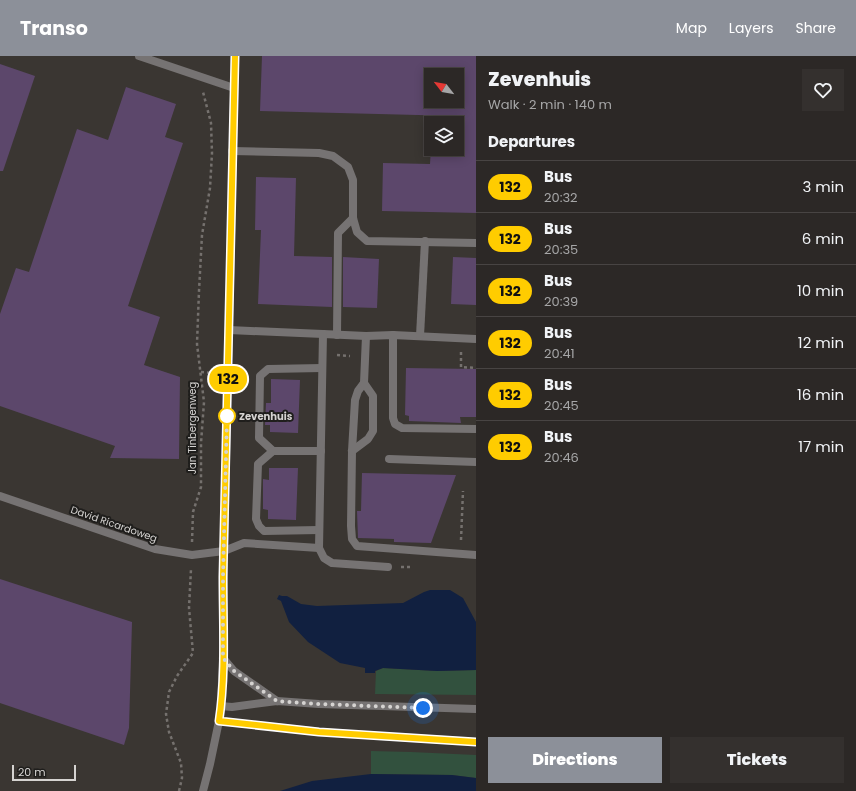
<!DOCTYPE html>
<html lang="en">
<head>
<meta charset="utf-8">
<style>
  :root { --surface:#2c2826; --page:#34302e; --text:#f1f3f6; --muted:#a6a6a7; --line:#484443; --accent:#8c9099 }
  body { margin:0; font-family:Poppins,sans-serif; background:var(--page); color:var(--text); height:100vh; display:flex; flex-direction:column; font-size:15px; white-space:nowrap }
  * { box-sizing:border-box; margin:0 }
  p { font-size:13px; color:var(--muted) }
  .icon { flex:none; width:22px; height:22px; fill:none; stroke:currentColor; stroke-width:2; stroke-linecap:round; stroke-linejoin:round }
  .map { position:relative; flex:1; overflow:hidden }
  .panel { display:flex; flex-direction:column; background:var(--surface); width:380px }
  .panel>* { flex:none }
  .badge { padding:0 8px; border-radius:13px; font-size:14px; line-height:26px }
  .needle { width:26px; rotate:301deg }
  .buttons { position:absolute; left:424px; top:12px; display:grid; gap:8px }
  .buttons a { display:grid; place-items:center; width:40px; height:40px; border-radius:0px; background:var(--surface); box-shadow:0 2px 10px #0003,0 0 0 1px var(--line); font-size:20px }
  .scale { position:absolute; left:12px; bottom:10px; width:64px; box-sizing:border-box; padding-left:4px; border:2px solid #d5d3d1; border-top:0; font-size:11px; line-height:14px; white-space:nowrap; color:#d5d3d1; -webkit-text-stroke:3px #1f1e1c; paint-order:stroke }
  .you { position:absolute; width:20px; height:20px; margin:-10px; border:3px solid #fff; border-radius:50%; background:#1a73e8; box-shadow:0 0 0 6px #1a73e833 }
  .map>.badge { position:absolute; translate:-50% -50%; box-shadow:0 0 0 2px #fff }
  h2 { padding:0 12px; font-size:15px; line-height:36px }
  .round { display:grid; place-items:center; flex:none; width:42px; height:42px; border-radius:0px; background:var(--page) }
  .headline { display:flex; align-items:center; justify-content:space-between; height:68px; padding:0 12px }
  h1 { font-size:19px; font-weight:800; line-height:30px }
  .cta { display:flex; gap:8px; margin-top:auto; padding:8px 12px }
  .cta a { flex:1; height:46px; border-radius:0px; background:var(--accent); color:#fff; font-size:16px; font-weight:800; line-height:46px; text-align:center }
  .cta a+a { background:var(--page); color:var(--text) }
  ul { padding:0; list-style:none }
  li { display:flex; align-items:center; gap:12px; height:52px; padding:0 12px; border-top:1px solid var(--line) }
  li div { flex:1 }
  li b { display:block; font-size:15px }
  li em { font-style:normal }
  li .badge { min-width:44px; font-weight:700; text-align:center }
  header { display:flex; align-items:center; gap:24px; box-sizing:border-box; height:56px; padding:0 20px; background:var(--accent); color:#fff }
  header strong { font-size:19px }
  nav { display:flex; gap:22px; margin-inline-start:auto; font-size:14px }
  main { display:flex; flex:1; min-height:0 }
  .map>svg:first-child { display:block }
  .green { fill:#32513e }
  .water { fill:#112040 }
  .building { fill:#5c476b; fill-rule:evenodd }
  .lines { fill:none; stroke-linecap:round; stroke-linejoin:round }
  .path { stroke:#75716e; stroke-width:2.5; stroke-dasharray:3 3; stroke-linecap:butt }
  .service { stroke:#767373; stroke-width:8 }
  .minor { stroke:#767373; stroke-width:8 }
  .tertiary { stroke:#767373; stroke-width:8 }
  .line-casing { stroke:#fff; stroke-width:9 }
  .line { stroke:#fc0; stroke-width:6 }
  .walk { stroke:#d5d3d1; stroke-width:4; stroke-dasharray:0 7.2 }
  .stop-dot { fill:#fff; stroke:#fc0; stroke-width:2 }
  .labels { text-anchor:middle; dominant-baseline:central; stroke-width:4; stroke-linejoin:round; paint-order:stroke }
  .stop-label { font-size:10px; font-weight:bold; fill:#d5d3d1; stroke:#1f1e1c; text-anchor:start }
  .street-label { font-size:10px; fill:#d5d3d1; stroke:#1f1e1c }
</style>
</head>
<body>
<header>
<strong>Transo</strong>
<nav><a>Map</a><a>Layers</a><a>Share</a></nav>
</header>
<main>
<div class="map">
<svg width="476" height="735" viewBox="0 0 476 735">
  <rect width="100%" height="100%" fill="#3a3632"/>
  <g class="green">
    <path d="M383,612l54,3 39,-1v25l-101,-1 1,-23z"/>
    <path d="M371,695l40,1 65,3v23l-24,-3 -81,-1z"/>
  </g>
  <g class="water">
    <path d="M430,534h20l13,8 13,24v48l-39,1 -54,-3 -8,3v2h-10v-5l-25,-5 -32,-21 -19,-20 -8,-21 -4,-2 2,-4 3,1h5l14,8 16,2 86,-3 21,-11z"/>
    <path d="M371,718l81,1 24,3v13h-196l32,-10z"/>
  </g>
  <g class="building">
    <path d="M262,0h214v157l-94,-2 1,-48 47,1 1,-16v1h26v-33l-197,-5zM431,19h26v26h-26z"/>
    <path d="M0,8l35,12 -32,95h-3z"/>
    <path d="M126,31l50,17 -11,33 18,6 -55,163 32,11 -16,48 36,12 -1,82 -69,-1 5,-12 -115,-40v-92l16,-46 13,4 48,-143 31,11z"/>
    <path d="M256,121l40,1 -2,78 38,1v50l-74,-3 3,-74h-6z"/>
    <path d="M343,201l36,2 -2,49 -34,-1z"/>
    <path d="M453,201l23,1v47l-25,-1z"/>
    <path d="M406,312l70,1v48h-16l1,6 -52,-2v-5l-4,-1z"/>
    <path d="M271,323l29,1 -2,53 -28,-1v-7h-5l1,-22h5z"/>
    <path d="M269,412h29l-2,52 -28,-1v-9l-5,-1v-30l6,1z"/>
    <path d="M362,417l94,2 -25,68 -37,-1v-3l-36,-1 -1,-27h4z"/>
    <path d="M0,523l132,43 -3,106 -5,17 -124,-42z"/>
  </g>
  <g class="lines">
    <g class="path">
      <path d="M461,296v15l15,1"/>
      <path d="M337,299l13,1"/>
      <path d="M201,316l12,1"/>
      <path d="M461,484l2,-49"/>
      <path d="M192,486l1,-30 8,-25v-44l3,-41 -7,-58 2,-53 3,-56 8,-47 2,-35 -1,-30 -8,-31"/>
      <path d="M401,511h11"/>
      <path d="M179,735l3,-13 -1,-15 -12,-31 -3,-18 3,-22 8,-16 16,-23 -4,-45 2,-39"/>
    </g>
    <g class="service">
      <path d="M337,279l1,-102 15,-15"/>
      <path d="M393,279v83l2,6 7,4 74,1"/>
      <path d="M366,280l-2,47 -6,8 -3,9 -3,51 -1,75 1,13 5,7 119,9"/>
      <path d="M273,395l-14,-13 1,-62 8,-7 54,-1"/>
      <path d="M352,395l16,-12 5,-8v-35l-9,-13"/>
      <path d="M389,403l87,3"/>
      <path d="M319,474l-55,1 -5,-5 -3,-7 2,-55 15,-13h48"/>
    </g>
    <g class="minor">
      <path d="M139,0l95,32"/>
      <path d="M232,95l87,2 14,3 15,11 5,13v38l4,14 10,9 109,2"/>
      <path d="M229,274l94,4 43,2 27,-1 83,4"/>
      <path d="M323,278l-4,214 5,10 8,5 56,4"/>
      <path d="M420,280l5,-95"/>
      <path d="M0,440l155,53 37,6 32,-4 20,-8 75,5"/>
      <path d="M203,735l7,-27 9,-43"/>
    </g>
    <g class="tertiary">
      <path d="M235,0l-11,495 -1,107 -2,48 -2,15 100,11 157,10"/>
      <path d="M223,602l11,13 43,30"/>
      <path d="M221,650l11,1 45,-6 42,3 157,5"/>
    </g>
  </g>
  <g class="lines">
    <defs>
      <path id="line" d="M235,0l-12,521c0,48 3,97 -4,144l100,11 157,10"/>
    </defs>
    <use href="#line" class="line-casing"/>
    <use href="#line" class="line"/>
    <path class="walk" d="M227,360l-4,161v81l11,13 43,30 42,3 104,4"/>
  </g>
  <circle class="stop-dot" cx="227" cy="360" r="8"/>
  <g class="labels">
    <g class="stop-label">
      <text x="239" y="360">Zevenhuis</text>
    </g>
    <g class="street-label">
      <text transform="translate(192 372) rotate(-90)">Jan Tinbergenweg</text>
      <text transform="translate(114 468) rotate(19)">David Ricardoweg</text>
    </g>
  </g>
</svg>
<div class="buttons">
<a><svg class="needle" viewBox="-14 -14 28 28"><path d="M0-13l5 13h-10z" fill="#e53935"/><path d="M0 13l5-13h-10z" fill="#a6a6a7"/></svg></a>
<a><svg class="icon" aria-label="layers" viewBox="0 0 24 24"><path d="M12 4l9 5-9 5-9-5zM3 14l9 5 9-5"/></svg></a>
</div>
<div class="scale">20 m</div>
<div class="you" style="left:423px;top:652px"></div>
<b class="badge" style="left:228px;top:323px;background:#fc0;color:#111">132</b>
</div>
<section class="panel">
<div class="headline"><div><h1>Zevenhuis</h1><p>Walk · 2 min · 140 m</p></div><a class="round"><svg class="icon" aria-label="heart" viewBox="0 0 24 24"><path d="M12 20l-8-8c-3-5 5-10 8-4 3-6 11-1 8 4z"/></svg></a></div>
<h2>Departures</h2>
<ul>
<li><span class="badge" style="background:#fc0;color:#111">132</span><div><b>Bus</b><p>20:32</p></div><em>3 min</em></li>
<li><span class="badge" style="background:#fc0;color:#111">132</span><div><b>Bus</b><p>20:35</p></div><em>6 min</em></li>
<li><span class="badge" style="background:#fc0;color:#111">132</span><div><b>Bus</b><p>20:39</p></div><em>10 min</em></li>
<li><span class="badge" style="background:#fc0;color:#111">132</span><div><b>Bus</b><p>20:41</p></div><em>12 min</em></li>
<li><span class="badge" style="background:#fc0;color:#111">132</span><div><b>Bus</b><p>20:45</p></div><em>16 min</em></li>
<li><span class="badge" style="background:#fc0;color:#111">132</span><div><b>Bus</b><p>20:46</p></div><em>17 min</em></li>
</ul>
<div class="cta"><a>Directions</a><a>Tickets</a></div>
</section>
</main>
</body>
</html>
